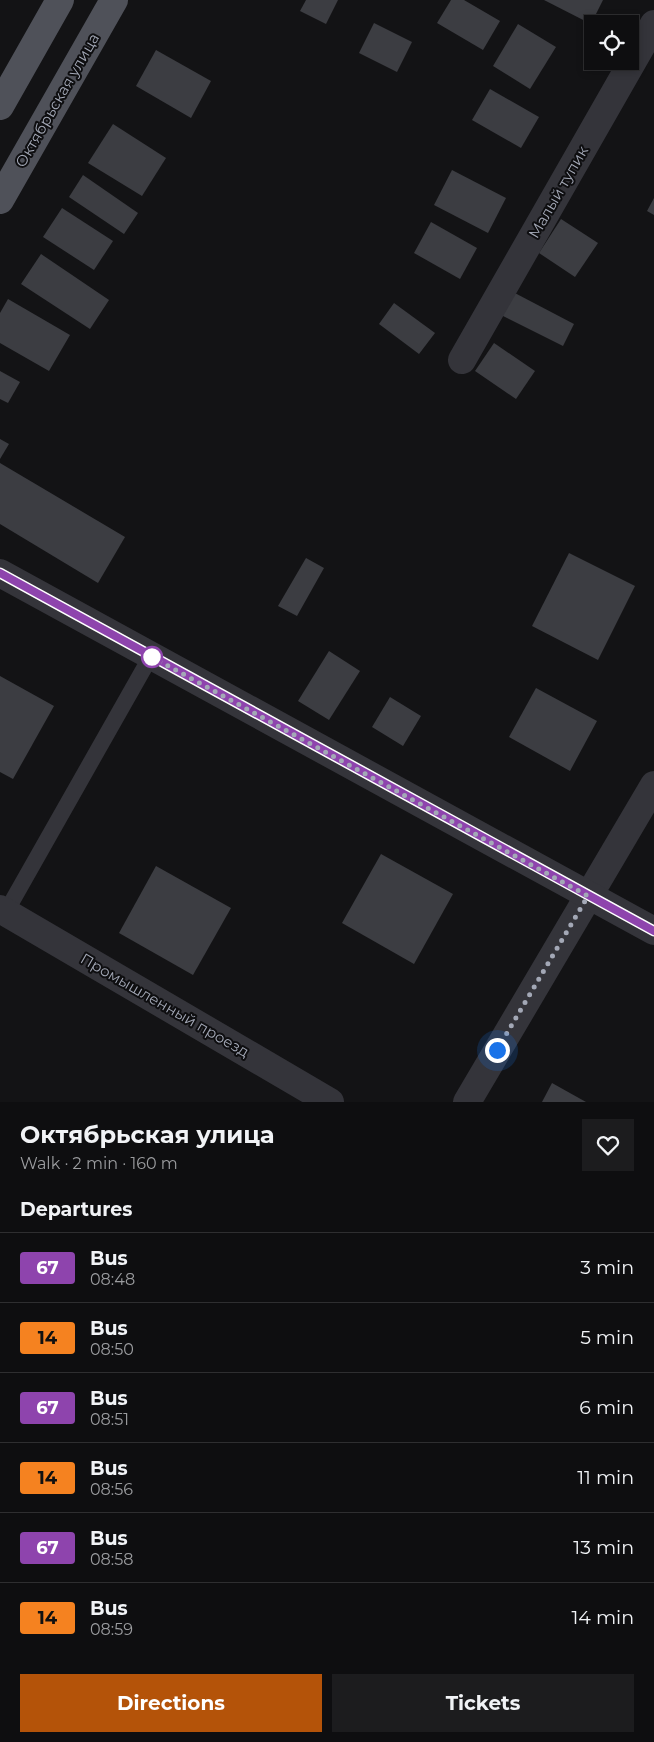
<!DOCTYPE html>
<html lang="en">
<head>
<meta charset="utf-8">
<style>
  :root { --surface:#0e0e10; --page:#1c1c1e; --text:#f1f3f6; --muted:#9b9c9f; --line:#2e2e30; --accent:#b45309 }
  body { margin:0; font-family:Montserrat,sans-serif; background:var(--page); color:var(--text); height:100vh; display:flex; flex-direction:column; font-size:19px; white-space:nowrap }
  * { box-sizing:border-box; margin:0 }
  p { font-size:16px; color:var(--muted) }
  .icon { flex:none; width:28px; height:28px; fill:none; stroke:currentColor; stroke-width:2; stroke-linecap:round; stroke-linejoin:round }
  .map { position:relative; height:1102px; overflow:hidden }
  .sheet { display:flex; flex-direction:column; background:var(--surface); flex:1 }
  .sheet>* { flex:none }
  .badge { padding:0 10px; border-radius:4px; font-size:18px; line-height:32px }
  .tools { position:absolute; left:584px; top:15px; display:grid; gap:10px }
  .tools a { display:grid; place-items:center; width:55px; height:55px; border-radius:0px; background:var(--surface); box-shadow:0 2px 8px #0003,0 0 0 1px var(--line); font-size:25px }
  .you { position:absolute; width:25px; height:25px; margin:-12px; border:4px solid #fff; border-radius:50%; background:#1a73e8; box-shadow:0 0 0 8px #1a73e833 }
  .map>.badge { position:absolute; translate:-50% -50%; box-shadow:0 0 0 2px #fff }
  h2 { padding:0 20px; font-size:19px; line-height:45px }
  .round { display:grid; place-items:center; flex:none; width:52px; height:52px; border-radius:0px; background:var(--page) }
  .overview { display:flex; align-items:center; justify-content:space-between; height:85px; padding:0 20px }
  h1 { font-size:24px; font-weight:700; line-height:38px }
  .button { display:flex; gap:10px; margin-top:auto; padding:10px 20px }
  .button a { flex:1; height:58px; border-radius:0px; background:var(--accent); color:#fff; font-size:20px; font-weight:700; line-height:58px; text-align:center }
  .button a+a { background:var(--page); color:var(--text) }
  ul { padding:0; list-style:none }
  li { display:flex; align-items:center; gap:15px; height:70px; padding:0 20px; border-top:1px solid var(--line) }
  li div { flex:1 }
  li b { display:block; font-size:19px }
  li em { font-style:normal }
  li .badge { min-width:55px; font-weight:700; text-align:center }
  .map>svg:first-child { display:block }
  .building { fill:#3c3d42 }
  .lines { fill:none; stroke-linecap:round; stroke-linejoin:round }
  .service { stroke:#34343a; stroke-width:16 }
  .minor { stroke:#34343a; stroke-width:28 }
  .tertiary { stroke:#34343a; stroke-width:28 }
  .primary { stroke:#4f5159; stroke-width:28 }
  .line-casing { stroke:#fff; stroke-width:11 }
  .line { stroke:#8e44ad; stroke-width:8 }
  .walk { stroke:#a3a8b6; stroke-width:5; stroke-dasharray:0 9 }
  .stop-dot { fill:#fff; stroke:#8e44ad; stroke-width:2.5 }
  .labels { text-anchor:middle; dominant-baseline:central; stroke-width:4; stroke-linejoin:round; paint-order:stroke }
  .street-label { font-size:15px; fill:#a3a8b6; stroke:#0e0e10 }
</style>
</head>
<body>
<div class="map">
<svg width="654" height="1102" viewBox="0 0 654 1102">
  <rect width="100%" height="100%" fill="#131315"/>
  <g class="building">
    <path d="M306,0h32l-12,24 -26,-13z"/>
    <path d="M451,0h13l36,21 -17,29 -46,-27z"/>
    <path d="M544,0h59l-12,24z"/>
    <path d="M374,23l38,19 -15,30 -38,-19z"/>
    <path d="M518,24l38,23 -26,42 -37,-23z"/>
    <path d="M156,50l55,31 -20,37 -55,-32z"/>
    <path d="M490,89l49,28 -18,31 -49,-28z"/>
    <path d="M113,124l53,34 -24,38 -54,-33z"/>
    <path d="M452,170l54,28 -18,35 -54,-28z"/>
    <path d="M83,175l55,38 -14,21 -55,-37z"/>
    <path d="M654,198v17l-7,-4z"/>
    <path d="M62,208l51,33 -19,29 -51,-33z"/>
    <path d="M561,219l37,24 -23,34 -36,-24z"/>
    <path d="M431,222l46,26 -17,31 -46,-26z"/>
    <path d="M41,254l68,46 -19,29 -69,-45z"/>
    <path d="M511,291l63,33 -11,22 -64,-32z"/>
    <path d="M8,299l62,36 -21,36 -49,-28v-30z"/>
    <path d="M394,303l41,30 -16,21 -40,-30z"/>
    <path d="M494,343l41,28 -19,28 -41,-28z"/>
    <path d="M0,371l20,11 -12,21 -8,-4z"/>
    <path d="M0,439l9,5 -9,15z"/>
    <path d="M0,463l125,74 -27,46 -98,-59z"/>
    <path d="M569,553l66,33 -37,74 -66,-34z"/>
    <path d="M306,558l18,10 -27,48 -19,-10z"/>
    <path d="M329,651l31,20 -31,49 -31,-19z"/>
    <path d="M0,676l54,30 -41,73 -13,-7z"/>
    <path d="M536,688l61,33 -27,50 -61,-34z"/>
    <path d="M390,697l31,19 -18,30 -31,-19z"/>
    <path d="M381,854l72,40 -39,70 -72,-41z"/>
    <path d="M156,866l75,42 -38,67 -74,-42z"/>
    <path d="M552,1083l34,19h-44z"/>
  </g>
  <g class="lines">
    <path class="service" d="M6,912l145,-256"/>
    <g class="minor">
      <path d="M462,360l192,-336"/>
      <path d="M0,909l330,193"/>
      <path d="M467,1102l187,-317"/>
    </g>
    <path class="tertiary" d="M0,573l654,358"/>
    <g class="primary">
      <path d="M0,106l60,-106"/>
      <path d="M0,200l114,-200"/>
    </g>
  </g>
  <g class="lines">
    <defs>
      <path id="line" d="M0,573l654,358"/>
    </defs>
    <use href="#line" class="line-casing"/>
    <use href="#line" class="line"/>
    <path class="walk" d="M152,657l436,239 -91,154"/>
  </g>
  <circle class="stop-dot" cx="152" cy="657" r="10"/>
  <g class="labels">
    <g class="street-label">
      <text transform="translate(57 100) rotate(-60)">Октябрьская улица</text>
      <text transform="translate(558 192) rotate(-60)">Малый тупик</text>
      <text transform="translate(165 1005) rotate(30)">Промышленный проезд</text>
    </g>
  </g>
</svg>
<div class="tools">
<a><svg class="icon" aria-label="locate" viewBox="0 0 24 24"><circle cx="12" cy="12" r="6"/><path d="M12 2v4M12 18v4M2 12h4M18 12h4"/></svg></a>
</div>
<div class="you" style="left:497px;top:1050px"></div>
</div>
<section class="sheet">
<div class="overview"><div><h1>Октябрьская улица</h1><p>Walk · 2 min · 160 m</p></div><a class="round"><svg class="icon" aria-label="heart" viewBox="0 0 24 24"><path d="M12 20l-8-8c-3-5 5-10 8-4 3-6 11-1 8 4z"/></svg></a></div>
<h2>Departures</h2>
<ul>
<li><span class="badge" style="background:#8e44ad;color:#fff">67</span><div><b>Bus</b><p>08:48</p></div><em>3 min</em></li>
<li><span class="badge" style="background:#f58220;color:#111">14</span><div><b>Bus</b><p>08:50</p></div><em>5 min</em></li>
<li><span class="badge" style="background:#8e44ad;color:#fff">67</span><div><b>Bus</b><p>08:51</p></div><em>6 min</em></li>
<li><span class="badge" style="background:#f58220;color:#111">14</span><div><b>Bus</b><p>08:56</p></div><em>11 min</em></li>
<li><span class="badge" style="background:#8e44ad;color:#fff">67</span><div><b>Bus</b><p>08:58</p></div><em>13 min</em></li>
<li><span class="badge" style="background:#f58220;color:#111">14</span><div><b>Bus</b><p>08:59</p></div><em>14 min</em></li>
</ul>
<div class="button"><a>Directions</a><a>Tickets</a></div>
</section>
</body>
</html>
